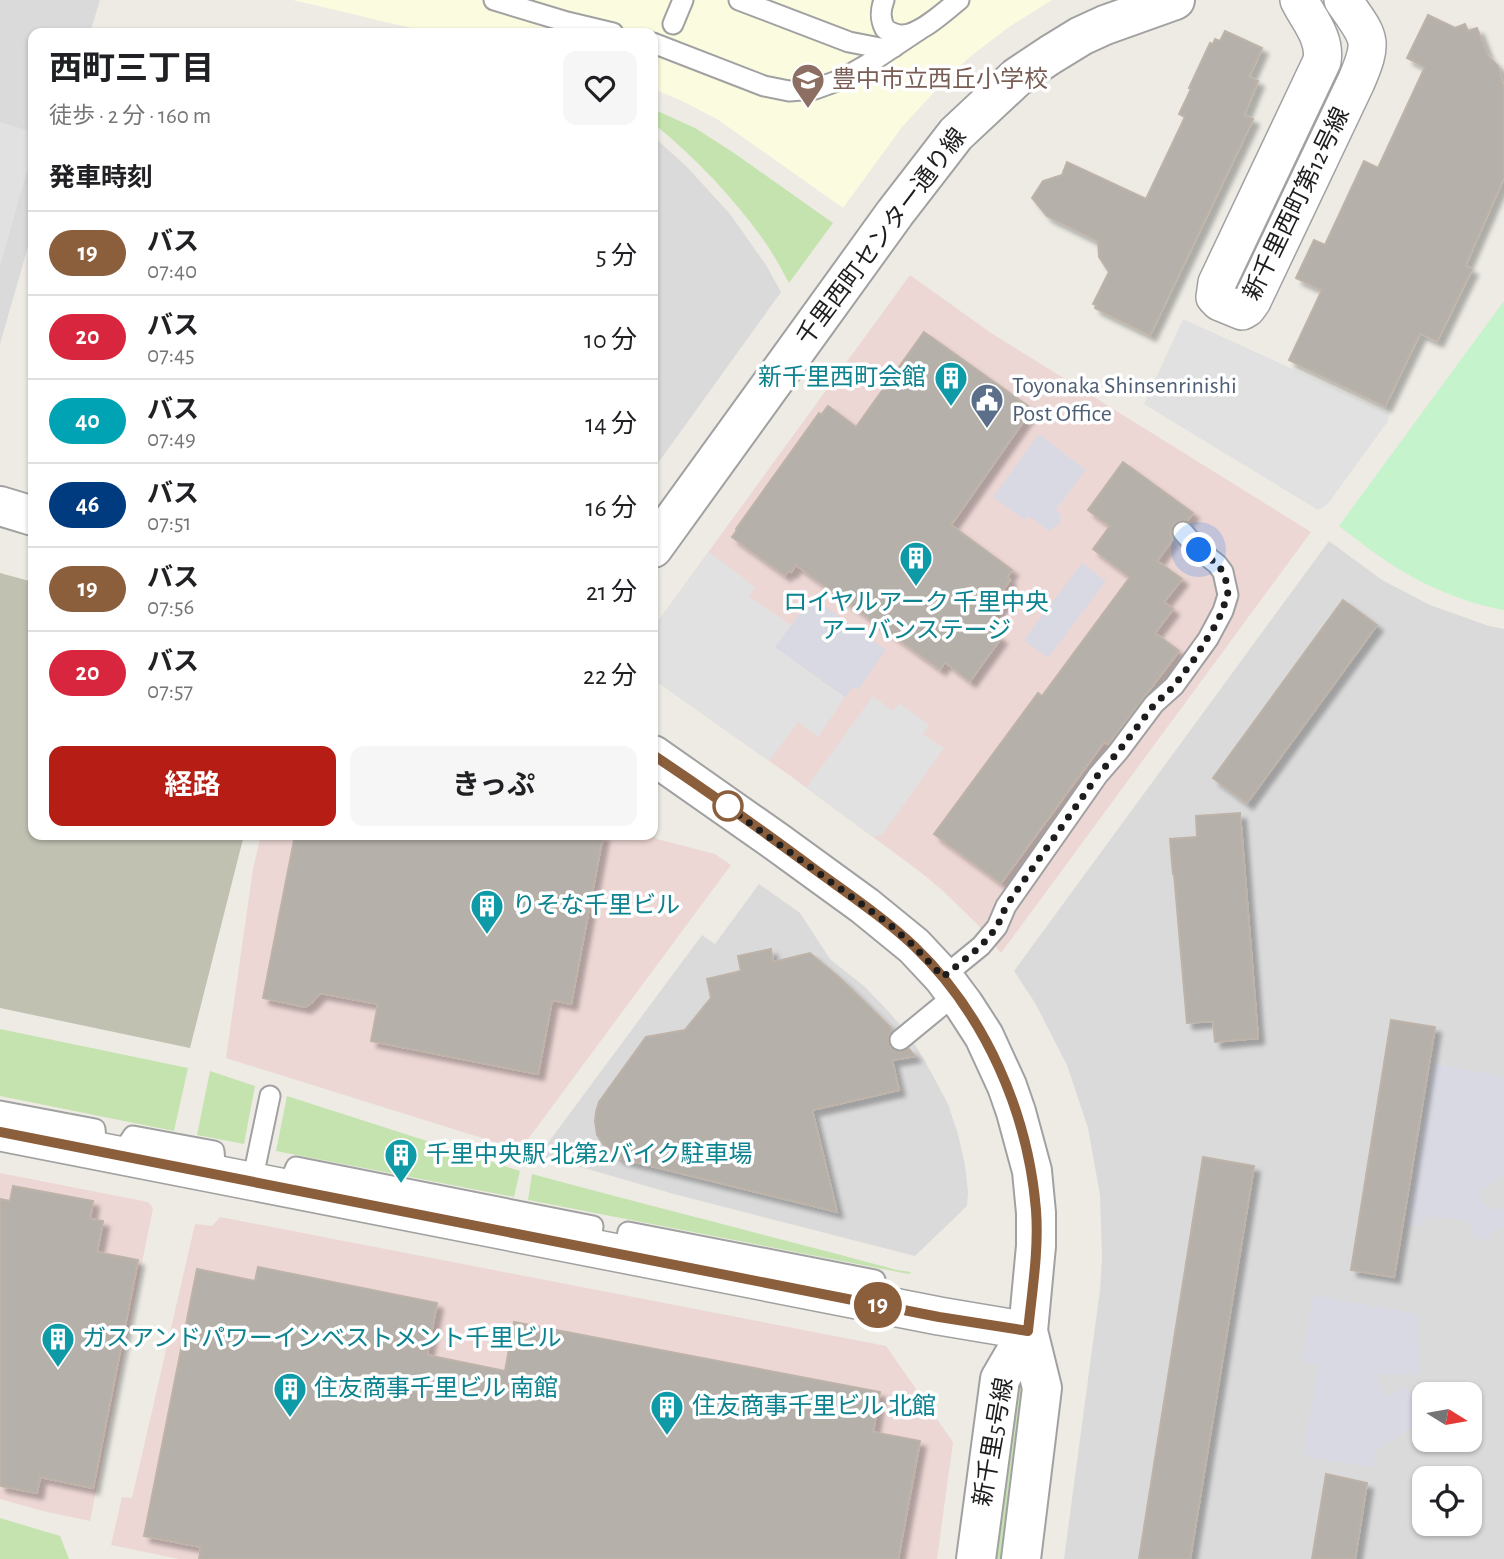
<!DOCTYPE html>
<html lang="ja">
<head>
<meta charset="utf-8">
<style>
  :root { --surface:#fff; --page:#f6f6f6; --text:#202124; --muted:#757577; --line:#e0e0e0; --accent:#b61d14 }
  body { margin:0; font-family:"Alegreya Sans","Noto Sans JP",sans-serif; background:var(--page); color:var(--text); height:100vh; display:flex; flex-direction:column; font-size:26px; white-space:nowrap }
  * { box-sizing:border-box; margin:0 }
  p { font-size:23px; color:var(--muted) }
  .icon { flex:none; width:38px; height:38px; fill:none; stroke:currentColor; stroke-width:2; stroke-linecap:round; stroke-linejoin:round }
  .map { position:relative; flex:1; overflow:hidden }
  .details { position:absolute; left:28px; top:28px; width:630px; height:812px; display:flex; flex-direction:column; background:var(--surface); border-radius:14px; box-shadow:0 2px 5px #0004 }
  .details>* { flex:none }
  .badge { padding:0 14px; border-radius:23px; font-size:24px; line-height:46px }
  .needle { width:46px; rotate:101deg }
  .buttons { position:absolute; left:1412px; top:1382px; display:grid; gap:14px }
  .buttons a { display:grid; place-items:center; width:70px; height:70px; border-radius:14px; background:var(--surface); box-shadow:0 2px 5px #0004; font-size:35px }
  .you { position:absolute; width:35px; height:35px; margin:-18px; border:5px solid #fff; border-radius:50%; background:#1a73e8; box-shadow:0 0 0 10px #1a73e833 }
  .map>.badge { position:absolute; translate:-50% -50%; box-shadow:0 0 0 4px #fff }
  h2 { padding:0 21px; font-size:26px; line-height:63px }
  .round { display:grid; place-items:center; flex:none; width:74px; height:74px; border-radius:14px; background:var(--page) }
  .headline { display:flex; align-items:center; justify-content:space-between; height:119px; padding:0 21px }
  h1 { font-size:33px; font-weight:700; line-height:52px }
  .primary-button { display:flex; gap:14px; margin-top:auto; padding:14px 21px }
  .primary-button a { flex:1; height:80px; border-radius:14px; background:var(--accent); color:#fff; font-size:28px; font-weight:700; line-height:80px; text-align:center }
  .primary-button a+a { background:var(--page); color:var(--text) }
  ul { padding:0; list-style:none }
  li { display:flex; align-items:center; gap:21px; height:84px; padding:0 21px; border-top:2px solid var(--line) }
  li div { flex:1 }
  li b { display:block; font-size:26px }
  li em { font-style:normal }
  li .badge { min-width:77px; font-weight:700; text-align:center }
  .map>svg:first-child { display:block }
  .residential { fill:#dbdada; fill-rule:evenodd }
  .commercial { fill:#edd7d5 }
  .education { fill:#fafbdf }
  .construction { fill:#c0c1b1 }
  .grass { fill:#c5e3af }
  .park { fill:#c5f3cb }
  .parking { fill:#e1e1e1 }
  .plaza { fill:#d9d9e3 }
  .building { fill:#b6b0aa; stroke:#bdb3a8; stroke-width:2; filter:url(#shadow) }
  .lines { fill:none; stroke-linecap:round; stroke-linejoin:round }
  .service-casing { stroke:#a1a1a1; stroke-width:23 }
  .minor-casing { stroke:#a1a1a1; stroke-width:40 }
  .tertiary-casing { stroke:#a1a1a1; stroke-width:42 }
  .service { stroke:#fff; stroke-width:19 }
  .minor { stroke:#fff; stroke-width:37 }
  .tertiary { stroke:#fff; stroke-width:38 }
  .line-casing { stroke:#fff; stroke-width:16 }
  .line { stroke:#8b5e3c; stroke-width:10 }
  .walk { stroke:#1d1d1d; stroke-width:7; stroke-dasharray:0 12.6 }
  .stop-dot { fill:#fff; stroke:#8b5e3c; stroke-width:3.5 }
  .labels { text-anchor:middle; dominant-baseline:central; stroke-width:7; stroke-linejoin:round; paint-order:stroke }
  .education-label { font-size:24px; fill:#785e54; stroke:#fff; text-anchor:start }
  .street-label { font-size:24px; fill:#1d1d1d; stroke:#fff }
  .culture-label { font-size:24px; fill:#0d838f; stroke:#fff; text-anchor:start }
  .service-label { font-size:24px; fill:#4e5e75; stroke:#fff; text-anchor:start }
</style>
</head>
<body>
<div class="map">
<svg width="1504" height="1559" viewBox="0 0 1504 1559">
  <defs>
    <filter id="shadow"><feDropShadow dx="6" dy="6" stdDeviation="2" flood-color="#0004"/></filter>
  </defs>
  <rect width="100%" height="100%" fill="#edebe4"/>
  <g class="residential">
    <path d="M0,0h100l-10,33h-57v196l-33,115z"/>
    <path d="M653,136l35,32 42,46 36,51 15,27 -128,178z"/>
    <path d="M1329,541l53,39 48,25 59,21 15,3v930h-440l36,-269 2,-33 -2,-62 -12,-67 -21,-63 -32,-62 -21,-32zM1424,1395h46v45h-46zM1424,1479h46v45h-46z"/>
    <path d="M759,884l41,29 30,46 35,28 22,23 21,24 17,27 23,43 10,30 7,31 3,27 -1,14 -52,50 -241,-62 -135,-39 163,-220 13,9z"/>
  </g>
  <g class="commercial">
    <path d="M910,275l81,58 320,199 -310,421 -24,-29 -35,-34 -23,-19 -127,-94 -139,-98v-51z"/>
    <path d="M261,835h390l6,4 58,15 16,11 -211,285 -294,-92 27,-189z"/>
    <path d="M0,1173l148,29 5,6 -63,313 -47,-10 -43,-12z"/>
    <path d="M220,1217l666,129 67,96 -16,117h-758l-68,-14 11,-48 10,1 63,-274 17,2z"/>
  </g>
  <path class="education" d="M293,0h759l-43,27 -38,29 -21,19 -48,52 -59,81 -126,-89 -37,-19 -27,-11v-56h-221z"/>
  <path class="construction" d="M0,573l33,9v253h211l-54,213 -190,-40z"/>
  <g class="grass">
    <path d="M653,109l42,19 39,25 99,70 -44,60c-7,-13 -14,-26 -22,-38 -32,-46 -71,-87 -114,-122z"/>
    <path d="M0,1029l188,39 -14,63 -174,-35z"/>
    <path d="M210,1071l45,15 -11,58 -47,-9z"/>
    <path d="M287,1096l233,75 -6,26 -238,-46z"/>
    <path d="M532,1174c121,33 243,63 365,96l14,2 -2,2 -381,-74z"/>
    <path d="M1020,1377l7,2 -22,180h-12l14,-108z"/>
    <path d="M0,1518l60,18 9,23h-69z"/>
  </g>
  <path class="park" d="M1504,301v309c-40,-7 -82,-25 -116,-48 -17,-11 -33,-24 -49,-36z"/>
  <g class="parking">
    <path d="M0,122l33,10v17l-33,118z"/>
    <path d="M1183,319l206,94 -1,8 -61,84 -9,5 -174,-106z"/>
    <path d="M709,552l46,35 -6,9 42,29 -15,23 69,49 -27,40 -20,-15 -29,39 -116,-82v-51z"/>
    <path d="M873,696l20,15 6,-8 30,22 -6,9 21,14 -61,86 -10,3 -67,-49z"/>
  </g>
  <g class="plaza">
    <path d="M1039,434l47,36 -30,39 5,7 -1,8 -11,7 -21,-15 -3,4 -32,-23z"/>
    <path d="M1082,563l24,18 -58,77 -24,-18z"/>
    <path d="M812,597l74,53 -28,40 -5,-3 -8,10 -70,-50z"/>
    <path d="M1432,1063l72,14v98l-11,9 -10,4 -3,10 3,6 4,3 17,3v18h-6l-4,3 -3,4 -2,6 -15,-3v-6l-5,-8 -6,-4 -31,-4 -7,2 -4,4 -3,5 -11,-2z"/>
    <path d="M1313,1295l104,19 3,61 -44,-1 12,23 17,-12 12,16 -3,25 -37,24 -5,18 -69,-12 15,-90 -16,-3z"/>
  </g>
  <g class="building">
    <path d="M1428,15l27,13 10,-4 3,7 9,-3 11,28 10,10 6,23v88l-39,89 7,3 -35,72 -17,-8 -35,73 -96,-46 33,-70 -26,-12 18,-38 11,5 39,-84 14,7 47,-101 -18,-9z"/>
    <path d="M1225,31l37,17 -13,29 9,4 -14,34 9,4 -103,216 -55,-27 1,-3 -3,-1 16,-32 -10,-15 -1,-16 -51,-25 -15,-18 11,-17 19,-6 5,-13 79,37 39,-82 -6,-3 12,-25 -2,-1 21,-45 3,1 2,-5 5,2z"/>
    <path d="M924,332l108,77 -81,116 61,45 -5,7 3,3 -12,16 7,5 -19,26 15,11 -31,43 -25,-19 -5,7 -144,-104 -5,7 -3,-1 -3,4 -53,-38 5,-7 -1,-1 83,-116 2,2 7,-9 28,21z"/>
    <path d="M1123,462l70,51 -6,8 -7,-1 -6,3 -3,6v6l2,4 -16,22 25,18 -18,23 9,7 -18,24 24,18 -71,93 -4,-2 -103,141 -67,-49 104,-141 4,3 88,-119 -37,-28 17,-23 -22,-16z"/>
    <path d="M1343,600l34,25 -130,178 -34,-25z"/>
    <path d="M1240,813l18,225 -43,4 -2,-21 -26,2 -13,-149h-1l-3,-35 27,-2 -1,-21z"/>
    <path d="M295,835h308l-32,169 -19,-4 -14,74 -167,-33 7,-37 -58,-11 -9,10 -6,4 -42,-9z"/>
    <path d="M771,949l2,13 37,-9 31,26 47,46 4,5 -3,5 -1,6 3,7 5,4h5l8,-3 6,7 -23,4 7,30 -87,20 25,102 -218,-54 -16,-14 -6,-9 -2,-14 1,-9 3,-10 47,-65 39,-7 26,-32 -4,-19 34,-8 -3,-15z"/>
    <path d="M1391,1020l44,7 -41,250 -43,-7z"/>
    <path d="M1203,1157l51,9 -64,393h-51z"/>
    <path d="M13,1186l80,15 -3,18 13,2 -6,31 41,8 -45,228 -53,-11 -3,16 -37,-7v-287l10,2z"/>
    <path d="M258,1267l179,36 -10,52 78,16 9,-49 366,70 -7,40 47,9 -22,118h-699l2,-12 -57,-11 53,-267 58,12z"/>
    <path d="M1326,1474l41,9 -12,76h-43z"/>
  </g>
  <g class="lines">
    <defs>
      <g id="service">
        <path d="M494,0l73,22 46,11"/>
        <path d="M739,0l110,42 31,6 14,-1"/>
        <path d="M884,0c-4,11 -4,19 1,29 5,3 10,6 16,6 18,1 44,-24 58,-35"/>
        <path d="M673,24l10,-24"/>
        <path d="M653,43l111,43 25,5 26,-2 25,-9 28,-16 51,-34"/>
        <path d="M943,977l38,-31 16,-19 9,-21 92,-131 20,-23 36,-48 20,-18 34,-47 15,-28 5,-16 -5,-23 -6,-8 -18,-14 -16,-18"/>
        <path d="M900,1040l56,-46"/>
        <path d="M0,1111l95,18 2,22"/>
        <path d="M120,1156l13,-20 81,15 2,23"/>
        <path d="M252,1182l18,-86"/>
        <path d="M287,1188l9,-21 297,59 -3,22"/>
        <path d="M623,1255l5,-23 247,48 -5,23"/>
      </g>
      <g id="minor">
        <path d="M1299,0c10,20 27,38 23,61l-105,222 -2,14 5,5 22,9 5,-3 5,-7 104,-219c19,-44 13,-44 -13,-82"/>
        <path d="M0,1132l939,184 89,15"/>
      </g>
      <g id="tertiary">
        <path d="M0,506l33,10"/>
        <path d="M653,548l242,-335 61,-79 61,-57 33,-22 31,-19 24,-11 70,-25"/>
        <path d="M653,755l124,87 88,64 49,40 29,31 21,28 20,31 23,50 9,26 16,59 4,42v33l-8,85 14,57 -21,171"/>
        <path d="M976,1559l24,-180 28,-48"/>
      </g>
    </defs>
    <use href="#service" class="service-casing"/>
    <use href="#minor" class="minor-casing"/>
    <use href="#tertiary" class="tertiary-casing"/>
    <use href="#service" class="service"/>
    <use href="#minor" class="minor"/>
    <use href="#tertiary" class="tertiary"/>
  </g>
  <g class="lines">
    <defs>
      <path id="line" d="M0,1132l939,185 89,14c4,-40 11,-81 8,-121 -8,-98 -51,-196 -122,-264 -30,-28 -64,-51 -97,-75 -54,-40 -108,-79 -164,-116"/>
    </defs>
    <use href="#line" class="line-casing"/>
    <use href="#line" class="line"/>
    <path class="walk" d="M728,806l-10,-6 171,124 25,22 29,31 38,-31 16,-19 9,-21 92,-131 20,-23 36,-47 20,-19 21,-28 23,-37 10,-26 -2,-14 -3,-9 -6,-8 -18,-14"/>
  </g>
  <defs>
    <symbol id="school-pin" viewBox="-11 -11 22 30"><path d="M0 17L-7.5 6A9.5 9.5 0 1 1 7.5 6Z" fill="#8d6e63" stroke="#fff"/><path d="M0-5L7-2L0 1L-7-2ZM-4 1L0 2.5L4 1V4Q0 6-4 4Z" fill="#fff"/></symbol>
    <symbol id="building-pin" viewBox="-11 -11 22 30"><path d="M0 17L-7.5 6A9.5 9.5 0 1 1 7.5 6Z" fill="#0f9aa8" stroke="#fff"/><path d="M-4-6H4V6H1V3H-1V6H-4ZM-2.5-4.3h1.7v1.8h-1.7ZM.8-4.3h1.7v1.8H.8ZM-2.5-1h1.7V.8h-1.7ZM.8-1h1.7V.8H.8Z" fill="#fff"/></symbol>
    <symbol id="civic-pin" viewBox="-11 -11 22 30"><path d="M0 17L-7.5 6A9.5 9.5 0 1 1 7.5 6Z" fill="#5c6f8a" stroke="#fff"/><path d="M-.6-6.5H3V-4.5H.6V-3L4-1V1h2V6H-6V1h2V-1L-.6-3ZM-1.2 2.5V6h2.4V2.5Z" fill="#fff"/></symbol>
  </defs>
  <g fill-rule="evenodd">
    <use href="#school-pin" x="789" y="61" width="38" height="52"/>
    <use href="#building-pin" x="932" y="359" width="38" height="52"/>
    <use href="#civic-pin" x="968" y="381" width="38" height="52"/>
    <use href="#building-pin" x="897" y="539" width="38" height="52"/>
    <use href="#building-pin" x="468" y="887" width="38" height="52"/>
    <use href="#building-pin" x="382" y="1136" width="38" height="52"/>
    <use href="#building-pin" x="39" y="1320" width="38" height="52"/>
    <use href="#building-pin" x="271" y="1370" width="38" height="52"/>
    <use href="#building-pin" x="648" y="1388" width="38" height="52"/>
  </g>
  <circle class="stop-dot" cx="728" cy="806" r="14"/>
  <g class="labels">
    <g class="education-label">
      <text x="832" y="80">豊中市立西丘小学校</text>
    </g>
    <g class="street-label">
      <text transform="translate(1297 204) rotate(-64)">新千里西町第12号線</text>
      <text transform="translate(882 237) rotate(-53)">千里西町センター通り線</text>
      <text transform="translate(994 1442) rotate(-80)">新千里5号線</text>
    </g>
    <g class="culture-label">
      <text x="926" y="378" text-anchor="end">新千里西町会館</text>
      <text x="916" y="603" text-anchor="middle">ロイヤルアーク 千里中央<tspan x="916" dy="28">アーバンステージ</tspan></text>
      <text x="512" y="906">りそな千里ビル</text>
      <text x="426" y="1155">千里中央駅 北第2バイク駐車場</text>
      <text x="82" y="1339">ガスアンドパワーインベストメント千里ビル</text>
      <text x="314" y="1389">住友商事千里ビル 南館</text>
      <text x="692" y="1407">住友商事千里ビル 北館</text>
    </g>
    <g class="service-label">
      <text x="1012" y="386">Toyonaka Shinsenrinishi<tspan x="1012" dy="28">Post Office</tspan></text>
    </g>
  </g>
</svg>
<div class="buttons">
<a><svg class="needle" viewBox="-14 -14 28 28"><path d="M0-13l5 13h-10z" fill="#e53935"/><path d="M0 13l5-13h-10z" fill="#757577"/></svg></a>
<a><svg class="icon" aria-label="locate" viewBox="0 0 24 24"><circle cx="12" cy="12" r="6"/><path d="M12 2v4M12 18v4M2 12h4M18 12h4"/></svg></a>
</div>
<div class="you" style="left:1199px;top:550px"></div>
<b class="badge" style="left:878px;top:1305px;background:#8b5e3c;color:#fff">19</b>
<section class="details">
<div class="headline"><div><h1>西町三丁目</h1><p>徒歩 · 2 分 · 160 m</p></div><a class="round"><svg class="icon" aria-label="heart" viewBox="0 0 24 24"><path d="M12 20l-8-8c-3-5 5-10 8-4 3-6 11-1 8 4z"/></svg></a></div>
<h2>発車時刻</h2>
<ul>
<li><span class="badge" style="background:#8b5e3c;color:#fff">19</span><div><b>バス</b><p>07:40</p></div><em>5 分</em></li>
<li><span class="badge" style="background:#d7263d;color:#fff">20</span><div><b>バス</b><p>07:45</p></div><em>10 分</em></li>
<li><span class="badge" style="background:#00a3b4;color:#fff">40</span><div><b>バス</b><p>07:49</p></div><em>14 分</em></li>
<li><span class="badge" style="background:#003b80;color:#fff">46</span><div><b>バス</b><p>07:51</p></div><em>16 分</em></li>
<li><span class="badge" style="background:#8b5e3c;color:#fff">19</span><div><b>バス</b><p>07:56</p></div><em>21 分</em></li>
<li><span class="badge" style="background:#d7263d;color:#fff">20</span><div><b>バス</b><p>07:57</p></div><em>22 分</em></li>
</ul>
<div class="primary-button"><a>経路</a><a>きっぷ</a></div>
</section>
</div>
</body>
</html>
